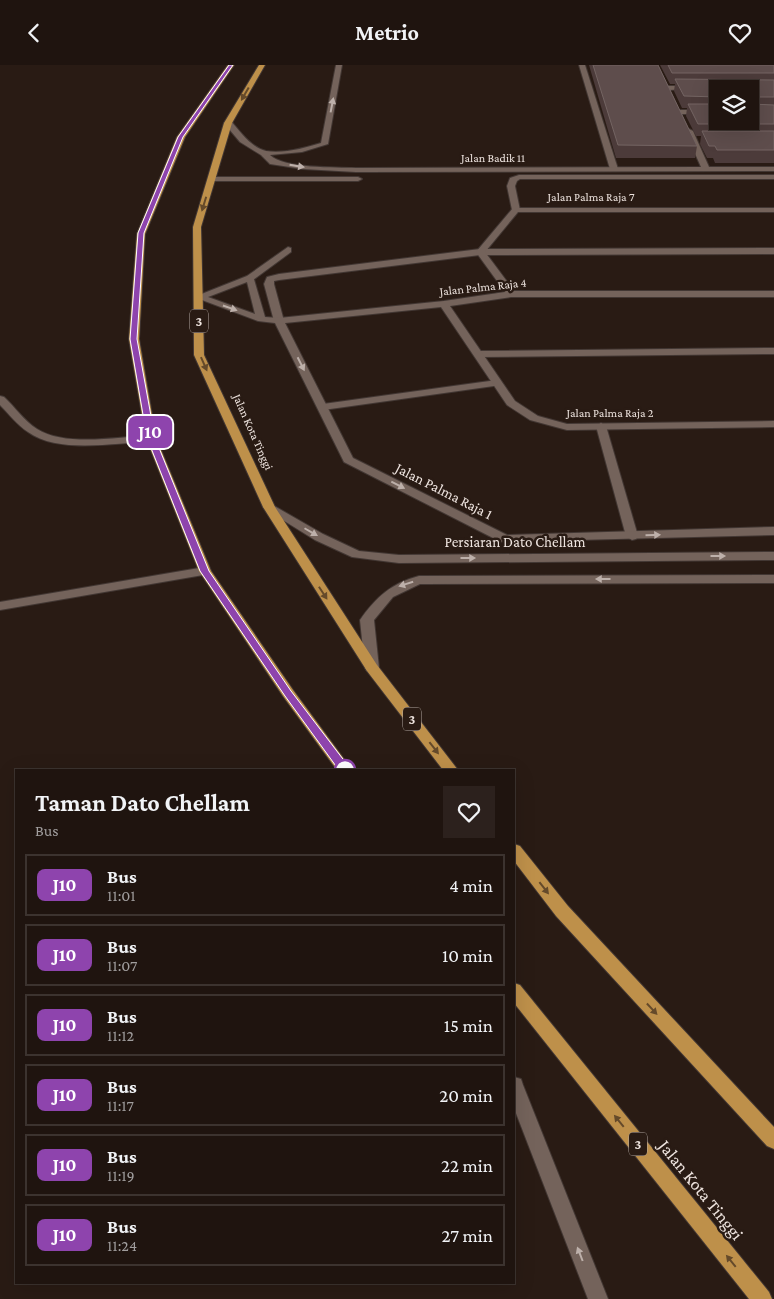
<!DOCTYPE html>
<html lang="en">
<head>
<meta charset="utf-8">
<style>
  :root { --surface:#1f140f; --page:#2c211d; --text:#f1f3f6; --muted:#a19e9e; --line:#3c332f }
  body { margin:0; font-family:"Crimson Pro",serif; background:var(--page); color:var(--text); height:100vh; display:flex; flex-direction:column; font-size:19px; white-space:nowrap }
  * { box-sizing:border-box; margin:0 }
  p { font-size:16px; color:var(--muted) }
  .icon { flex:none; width:28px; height:28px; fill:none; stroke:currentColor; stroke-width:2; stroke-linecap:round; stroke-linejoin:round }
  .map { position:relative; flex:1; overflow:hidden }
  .drawer { position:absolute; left:15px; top:704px; width:500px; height:515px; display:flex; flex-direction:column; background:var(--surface); border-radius:0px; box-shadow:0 5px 20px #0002,0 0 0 1px var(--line) }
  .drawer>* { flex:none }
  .badge { padding:0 10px; border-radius:8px; font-size:18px; line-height:32px }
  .buttons { position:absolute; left:709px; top:15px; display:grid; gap:10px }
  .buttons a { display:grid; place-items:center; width:50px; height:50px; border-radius:0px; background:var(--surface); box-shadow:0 5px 20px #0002,0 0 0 1px var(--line); font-size:25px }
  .map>.badge { position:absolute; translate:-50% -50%; box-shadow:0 0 0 2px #fff }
  .round { display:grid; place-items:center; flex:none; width:52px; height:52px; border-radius:0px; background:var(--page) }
  .overview { display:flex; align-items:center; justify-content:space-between; height:85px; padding:0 20px }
  h1 { font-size:24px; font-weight:700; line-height:38px }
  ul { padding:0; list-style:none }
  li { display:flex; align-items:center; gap:15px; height:62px; margin:0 10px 8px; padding:0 10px; border:2px solid var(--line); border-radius:0px }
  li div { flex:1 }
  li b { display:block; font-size:19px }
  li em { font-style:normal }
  li .badge { min-width:55px; font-weight:700; text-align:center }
  header { display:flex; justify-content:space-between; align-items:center; height:65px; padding:0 20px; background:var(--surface); font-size:22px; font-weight:700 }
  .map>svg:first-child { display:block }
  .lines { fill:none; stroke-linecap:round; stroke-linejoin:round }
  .service-casing { stroke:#423733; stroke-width:2 }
  .minor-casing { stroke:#423733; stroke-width:2 }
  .tertiary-casing { stroke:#423733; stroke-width:2 }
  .trunk-casing { stroke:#423733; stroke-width:2 }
  .service { fill:#74635b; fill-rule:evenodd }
  .minor { fill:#74635b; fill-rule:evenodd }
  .tertiary { fill:#74635b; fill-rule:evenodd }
  .trunk { fill:#be904a; fill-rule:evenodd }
  .wall { fill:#4c3b3a; fill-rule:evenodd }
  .building { fill:#5e4d4c; stroke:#746563 }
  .oneway { fill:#654a2a }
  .oneway2 { fill:#bdb0aa }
  .line { fill:#8e44ad; stroke:#fff }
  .stop-dot { fill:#fff; stroke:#8e44ad; stroke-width:2.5 }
  .labels { text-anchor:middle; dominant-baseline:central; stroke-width:5; stroke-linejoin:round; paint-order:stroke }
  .far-street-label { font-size:12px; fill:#eee4df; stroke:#291b14 }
  .shield { fill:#291b14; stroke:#b3a8a2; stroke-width:1 }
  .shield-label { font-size:14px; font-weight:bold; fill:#eee4df }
  .street-label { font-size:15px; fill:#eee4df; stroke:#291b14 }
  .near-street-label { font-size:18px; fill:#eee4df; stroke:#291b14 }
</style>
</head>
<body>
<header><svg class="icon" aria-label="back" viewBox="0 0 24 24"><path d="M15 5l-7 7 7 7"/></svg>Metrio<svg class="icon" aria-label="heart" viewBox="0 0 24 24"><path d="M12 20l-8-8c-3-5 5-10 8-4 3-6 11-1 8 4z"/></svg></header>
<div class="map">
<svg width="774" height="1234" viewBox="0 0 774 1234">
  <rect width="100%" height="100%" fill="#291b14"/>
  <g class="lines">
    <defs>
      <g id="service">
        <path d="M579,0h6l33,104 -1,2 -7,-2z"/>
        <path d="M693,21l2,1v2l-28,1 -3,-2 3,-2z"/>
        <path d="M519,110h255v4h-254l-3,2 -2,5 5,24 -4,2 -4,-2 -5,-24 3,-8z"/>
        <path d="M208,112h150l4,2 -4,2h-150z"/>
        <path d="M288,182l3,1v4l-38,28h-6v-4z"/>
        <path d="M774,183v6l-294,1 -201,25 -5,1v3l10,37 -5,3 -5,-3 -10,-37 3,-7 12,-3 201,-25z"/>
        <path d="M774,283v6l-296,3 -5,-3 5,-3z"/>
        <path d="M497,315l4,1v4l-178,25 -5,-3 5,-3z"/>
        <path d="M601,358l5,3 32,110 -2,3 -4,1 -6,-4 -30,-110z"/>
        <path d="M514,1012l7,2 2,6 85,214h-20l-74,-191z"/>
      </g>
      <g id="minor">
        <path d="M336,0h6l-14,79 -26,8 -32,3c14,14 66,12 86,13l345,-1 -16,-36 4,-2 4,2 16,36h65v4l-418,1 -53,-3 -33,-5 -9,-9 -21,-13 -16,-19 7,-2c9,11 21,27 35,30 17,3 39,-3 55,-8z"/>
        <path d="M718,45v4h-39l-4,-2 4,-2z"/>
        <path d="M513,143h261v4h-256l-33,40 29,39h260v6h-263l-61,9 65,95 23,15 29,8 207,-3v6l-207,3 -37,-10 -23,-15 -66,-98 -156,16 68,135 154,77 267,-8v8l-273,7 -157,-80 -69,-139 -17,-2 -64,-24 53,-21h6l12,41 14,1 165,-17 61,-9 -29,-40zM247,217l8,32 -47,-17z"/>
        <path d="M205,502l6,4 -2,3 -209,36v-8z"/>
      </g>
      <g id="tertiary">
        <path d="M0,331l4,1c11,10 20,24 33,32 28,18 82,8 114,6l5,3 -5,3c-35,2 -93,13 -123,-9 -11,-7 -19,-18 -28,-27z"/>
        <path d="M269,438l54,31 36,17 40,4 375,-3v8l-375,3 -47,-6 -37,-17 -50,-31 -2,-2 2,-2z"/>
        <path d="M774,510v8l-354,1 -27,13 -19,23 5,48 -2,3h-10l-2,-3 -5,-48c16,-23 32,-37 59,-44z"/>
      </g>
      <g id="trunk">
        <path d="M228,0h6l-49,72 -40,97 -6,105 17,99 55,133 82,119 59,80h-15l-54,-74 -84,-125 -53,-133 -17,-99 8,-105 40,-97z"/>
        <path d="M259,0h6l-33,58 -31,104 3,128 71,152 102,158 81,105h-15l-76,-99 -104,-164 -69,-152 -1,-128 31,-104z"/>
        <path d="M514,779l6,2 48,60 206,221v22l-7,-3 -211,-230 -42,-55z"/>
        <path d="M514,918l6,2 249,307 3,7h-23l-235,-296z"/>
      </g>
    </defs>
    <use href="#service" class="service-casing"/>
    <use href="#minor" class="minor-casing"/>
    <use href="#tertiary" class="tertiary-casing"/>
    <use href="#trunk" class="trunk-casing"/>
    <use href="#service" class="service"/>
    <use href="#minor" class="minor"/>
    <use href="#tertiary" class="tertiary"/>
    <use href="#trunk" class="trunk"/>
  </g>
  <g class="wall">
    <path d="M589,0h69l39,81 -2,12h-79z"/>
    <path d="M660,0h114v98h-59l-2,-5h-6l-7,-14 1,-8h-5l-10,-20 1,-8h-5l-8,-17 1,-7h-5zM718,24l32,32h-32z"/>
  </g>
  <g class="building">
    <path d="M593,0h65l39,81 -79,-1z"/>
    <path d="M668,0h106v8h-102z"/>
    <path d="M675,14l99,1v17h-22l-2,2 1,5 23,1v19h-76l-10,-20h30v17h32v-32h-32v8l-34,-1z"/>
    <path d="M702,66h72v19h-57l-2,-4h-6z"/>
  </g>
  <defs><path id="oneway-solid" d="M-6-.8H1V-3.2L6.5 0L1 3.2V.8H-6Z" transform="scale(1.25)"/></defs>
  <g class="oneway">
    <use href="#oneway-solid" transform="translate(245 29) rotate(120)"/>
    <use href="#oneway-solid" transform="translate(204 139) rotate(107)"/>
    <use href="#oneway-solid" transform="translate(204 299) rotate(66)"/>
    <use href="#oneway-solid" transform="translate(323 528) rotate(57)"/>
    <use href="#oneway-solid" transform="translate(434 683) rotate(52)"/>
    <use href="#oneway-solid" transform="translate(544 823) rotate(52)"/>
    <use href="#oneway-solid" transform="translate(652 944) rotate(47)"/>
    <use href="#oneway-solid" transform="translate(619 1056) rotate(-129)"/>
    <use href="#oneway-solid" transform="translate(731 1196) rotate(-129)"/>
  </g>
  <g class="oneway2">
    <use href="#oneway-solid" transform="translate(332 40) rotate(-79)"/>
    <use href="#oneway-solid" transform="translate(297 101) rotate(9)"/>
    <use href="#oneway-solid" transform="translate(230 243) rotate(19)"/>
    <use href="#oneway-solid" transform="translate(301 299) rotate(63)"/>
    <use href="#oneway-solid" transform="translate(398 420) rotate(27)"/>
    <use href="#oneway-solid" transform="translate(311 467) rotate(30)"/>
    <use href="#oneway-solid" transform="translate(653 470) rotate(-2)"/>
    <use href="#oneway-solid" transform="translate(718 491)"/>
    <use href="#oneway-solid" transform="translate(468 493)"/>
    <use href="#oneway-solid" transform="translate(603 514) rotate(180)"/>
    <use href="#oneway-solid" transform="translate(406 519) rotate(163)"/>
    <use href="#oneway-solid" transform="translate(580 1189) rotate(-111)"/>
  </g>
  <path class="line" d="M229,0h4l-50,72 -39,96 -7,106 18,99 54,133 82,120 58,76 1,3 -5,4 -4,-1 -56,-77 -85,-125 -53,-133 -17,-99 8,-106 40,-96z"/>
  <circle class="stop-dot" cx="345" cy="705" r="10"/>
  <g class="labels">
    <g class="far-street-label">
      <text x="493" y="93">Jalan Badik 11</text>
      <text x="591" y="132">Jalan Palma Raja 7</text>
      <text transform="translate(483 222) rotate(-6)">Jalan Palma Raja 4</text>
      <text x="610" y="348">Jalan Palma Raja 2</text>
      <text transform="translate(253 367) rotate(66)">Jalan Kota Tinggi</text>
    </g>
    <g class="shield">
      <rect x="190" y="244.5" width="18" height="23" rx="4"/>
      <rect x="403" y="642.5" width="18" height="23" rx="4"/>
      <rect x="629" y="1067.5" width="18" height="23" rx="4"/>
    </g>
    <g class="shield-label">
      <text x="199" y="256">3</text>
      <text x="412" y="654">3</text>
      <text x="638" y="1079">3</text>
    </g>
    <g class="street-label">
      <text transform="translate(444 426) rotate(27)">Jalan Palma Raja 1</text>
      <text x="515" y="477">Persiaran Dato Chellam</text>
    </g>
    <g class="near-street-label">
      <text transform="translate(701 1125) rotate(51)">Jalan Kota Tinggi</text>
    </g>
  </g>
</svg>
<div class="buttons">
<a><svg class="icon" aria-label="layers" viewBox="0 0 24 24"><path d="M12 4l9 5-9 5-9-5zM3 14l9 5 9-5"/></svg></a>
</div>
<b class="badge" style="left:150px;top:367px;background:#8e44ad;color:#fff">J10</b>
<section class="drawer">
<div class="overview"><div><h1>Taman Dato Chellam</h1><p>Bus</p></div><a class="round"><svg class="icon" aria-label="heart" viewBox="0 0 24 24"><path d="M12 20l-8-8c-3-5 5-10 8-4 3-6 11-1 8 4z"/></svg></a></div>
<ul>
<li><span class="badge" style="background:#8e44ad;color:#fff">J10</span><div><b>Bus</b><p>11:01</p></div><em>4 min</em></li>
<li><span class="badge" style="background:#8e44ad;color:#fff">J10</span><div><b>Bus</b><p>11:07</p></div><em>10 min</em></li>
<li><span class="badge" style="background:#8e44ad;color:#fff">J10</span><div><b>Bus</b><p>11:12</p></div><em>15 min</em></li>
<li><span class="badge" style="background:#8e44ad;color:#fff">J10</span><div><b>Bus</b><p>11:17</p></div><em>20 min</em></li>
<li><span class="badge" style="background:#8e44ad;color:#fff">J10</span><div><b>Bus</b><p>11:19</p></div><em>22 min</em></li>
<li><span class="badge" style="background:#8e44ad;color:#fff">J10</span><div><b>Bus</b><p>11:24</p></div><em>27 min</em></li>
</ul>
</section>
</div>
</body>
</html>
